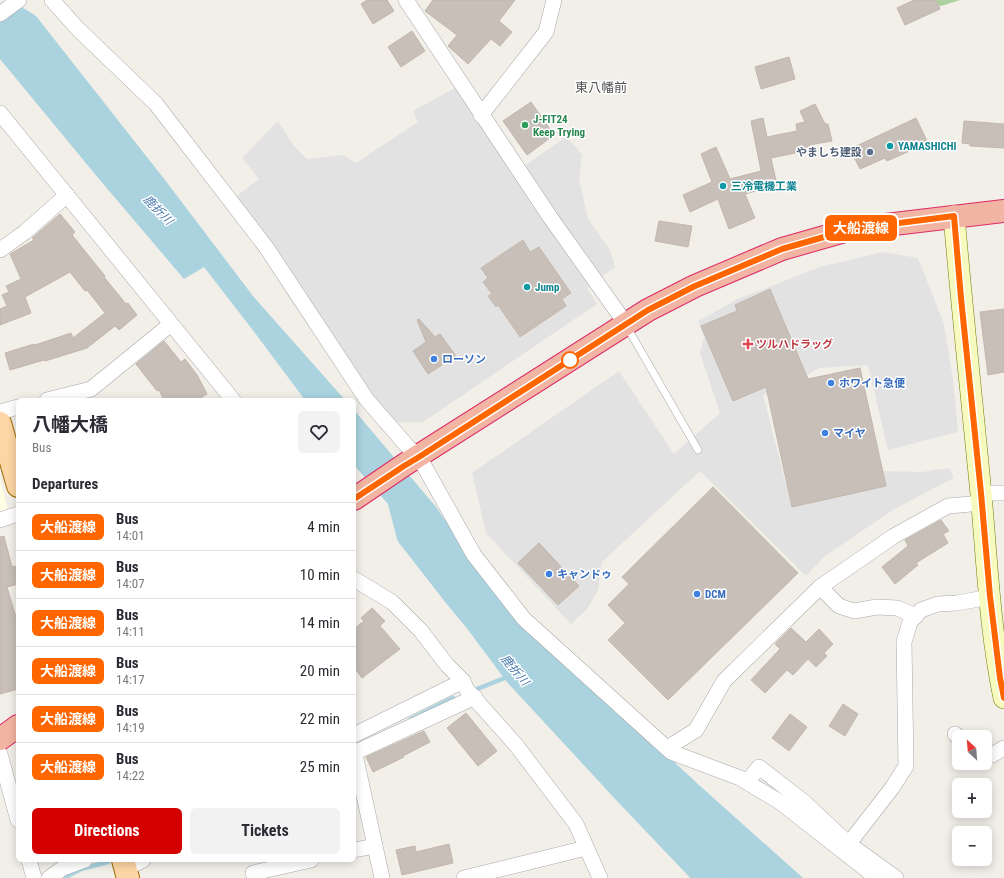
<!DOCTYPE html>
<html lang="en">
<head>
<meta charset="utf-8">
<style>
  :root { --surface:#fff; --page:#f2f2f3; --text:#2b2b33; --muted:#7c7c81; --line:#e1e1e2; --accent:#d40000 }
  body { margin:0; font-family:"Roboto Condensed","Noto Sans JP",sans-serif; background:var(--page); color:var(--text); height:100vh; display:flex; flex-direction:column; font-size:15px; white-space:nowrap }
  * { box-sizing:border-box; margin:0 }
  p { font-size:13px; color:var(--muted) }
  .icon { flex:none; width:22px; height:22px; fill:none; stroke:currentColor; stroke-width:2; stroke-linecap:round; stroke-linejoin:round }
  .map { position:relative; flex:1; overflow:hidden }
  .panel { position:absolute; left:16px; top:398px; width:340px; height:464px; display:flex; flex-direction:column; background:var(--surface); border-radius:6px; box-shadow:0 2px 10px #0003 }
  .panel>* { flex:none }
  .badge { padding:0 8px; border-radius:6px; font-size:14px; line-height:26px }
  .needle { width:26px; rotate:334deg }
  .buttons { position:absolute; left:952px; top:730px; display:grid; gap:8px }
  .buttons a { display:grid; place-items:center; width:40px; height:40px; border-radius:6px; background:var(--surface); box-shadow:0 2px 10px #0003; font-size:20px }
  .map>.badge { position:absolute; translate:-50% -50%; box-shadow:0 0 0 2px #fff }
  h2 { padding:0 16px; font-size:15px; line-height:36px }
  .round { display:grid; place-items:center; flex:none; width:42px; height:42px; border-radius:6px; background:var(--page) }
  .overview { display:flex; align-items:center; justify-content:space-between; height:68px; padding:0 16px }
  h1 { font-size:19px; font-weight:700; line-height:30px }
  .action { display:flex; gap:8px; margin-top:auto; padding:8px 16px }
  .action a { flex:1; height:46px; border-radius:6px; background:var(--accent); color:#fff; font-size:16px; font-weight:700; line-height:46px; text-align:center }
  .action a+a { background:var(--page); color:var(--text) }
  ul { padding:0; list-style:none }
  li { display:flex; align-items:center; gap:12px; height:48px; padding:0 16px; border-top:1px solid var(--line) }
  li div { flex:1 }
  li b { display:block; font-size:15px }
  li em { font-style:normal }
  li .badge { min-width:44px; font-weight:700; text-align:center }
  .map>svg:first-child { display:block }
  .education { fill:#ffffe5 }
  .forest { fill:#add19e }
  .parking { fill:#e2e2e2; fill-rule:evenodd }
  .water { fill:#aad3df }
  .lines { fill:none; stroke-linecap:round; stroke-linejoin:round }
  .stream { stroke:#aad3df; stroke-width:4.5 }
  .river { stroke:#aad3df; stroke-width:27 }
  .building { fill:#c7bfb8; stroke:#c4b6ab }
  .service-casing { stroke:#a9a9a9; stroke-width:8 }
  .minor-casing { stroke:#a9a9a9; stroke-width:16 }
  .secondary-casing { stroke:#707d05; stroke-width:22 }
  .primary-casing { stroke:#a06b00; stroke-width:24 }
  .trunk-casing { stroke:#dc2a67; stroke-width:24 }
  .service { stroke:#fff; stroke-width:7 }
  .minor { stroke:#fff; stroke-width:15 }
  .secondary { stroke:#f7fabf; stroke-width:21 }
  .primary { stroke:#fcd6a4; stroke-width:22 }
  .trunk { stroke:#f2b4a3; stroke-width:22 }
  .line-casing { stroke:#fff; stroke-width:9 }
  .line { stroke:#f60; stroke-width:6 }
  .leisure-dot { fill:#2e9e5b; stroke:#fff; stroke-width:1.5 }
  .culture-dot { fill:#0f9aa8; stroke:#fff; stroke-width:1.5 }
  .service-dot { fill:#5c6f8a; stroke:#fff; stroke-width:1.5 }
  .health-dot { fill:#e0444e; stroke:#fff; stroke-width:1.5 }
  .shop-dot { fill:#3f7fe0; stroke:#fff; stroke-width:1.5 }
  .stop-dot { fill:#fff; stroke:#f60; stroke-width:2 }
  .labels { text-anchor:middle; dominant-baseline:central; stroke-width:3; stroke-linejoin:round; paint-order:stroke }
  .leisure-label { font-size:11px; font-weight:bold; fill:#27864d; stroke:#fff; text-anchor:start }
  .culture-label { font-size:11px; font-weight:bold; fill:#0d838f; stroke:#fff; text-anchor:start }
  .service-label { font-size:11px; font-weight:bold; fill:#4e5e75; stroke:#fff; text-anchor:end }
  .health-label { font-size:11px; font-weight:bold; fill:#be3a42; stroke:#fff; text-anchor:start }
  .shop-label { font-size:11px; font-weight:bold; fill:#366cbe; stroke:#fff; text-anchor:start }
  .water-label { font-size:12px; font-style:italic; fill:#4a7aab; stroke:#fff }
  .quarter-label { font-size:13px; fill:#555; stroke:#fff }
</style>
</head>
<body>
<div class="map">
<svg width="1004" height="878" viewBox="0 0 1004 878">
  <rect width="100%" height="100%" fill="#f2efe9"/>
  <path class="education" d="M0,479l8,32 -8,4z"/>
  <path class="forest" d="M914,0h46l-19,6z"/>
  <g class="parking">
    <path d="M455,88l30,39 28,47 53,-37 9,9 7,9 -3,24 9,40 22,31 5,17 -28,21 10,16 -174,118h-30l-37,-27 -66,-96 -61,-97 30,-23 -17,-21 36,-37 15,24 14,14 36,-4 13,8 62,-41 -5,-11zM523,240l7,12 9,-5 32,46 -9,6 4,7 -46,31 -9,-14 3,-2 -13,-18 -5,4 -8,-10 4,-3 -9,-12 5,-4 -6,-10zM440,334l16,22 -28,18 -15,-23z"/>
    <path d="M883,252l35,6 26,66 9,56 5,52 -70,18 -20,-85 -49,3 -30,18 -26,9 29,112 93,-21 -3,-15 40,1 27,-4 5,10 -58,30 -71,48 -19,20 -106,-105 -98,91 -4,28 -11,19 -16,15 -85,-91 -14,-60 147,-102 55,83 46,-41 -20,-60 4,-16 -6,-16 40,-22 82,-32z"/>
  </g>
  <g class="water">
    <path d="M20,6l16,10 129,164 88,116 92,104h-40l-50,-67 -51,-66 -20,12 -85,-100 -99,-120v-39z"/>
    <path d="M354,410l82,97 29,41 76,90 158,147 104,93h-100l-32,-58 -181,-194 -82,-99 -54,-62z"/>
  </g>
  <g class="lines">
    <g class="stream">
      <path d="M477,689l40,-16"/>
      <path d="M411,719l42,-21"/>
      <path d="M64,878l17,-9 27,-7"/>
    </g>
    <path class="river" d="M354,438l21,26 25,33 10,38 46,59 20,24 41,55 112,121 80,84"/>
  </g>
  <g class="building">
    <path d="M367,0h20l7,11 -21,13 -12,-20z"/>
    <path d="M433,0h82l-16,21 13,11 -12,14 -9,-7 -23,25 -20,-18 9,-11 -32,-24z"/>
    <path d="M914,0h22l4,9 -35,16 -8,-17z"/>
    <path d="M412,31l13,20 -24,16 -13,-20z"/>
    <path d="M789,57l6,22 -34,10 -6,-22z"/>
    <path d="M531,102l23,33 -27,20 -24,-34z"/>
    <path d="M815,104l10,20h3l4,17 -23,4v2l-10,2 1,3 -29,6 6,27 -32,9 10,24 -26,11 -11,-30 -28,13 -7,-17 29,-13 -11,-28 15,-7 14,32 31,-8 -10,-50 12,-3 4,19 30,-6 -1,-7 9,-2 -5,-11z"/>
    <path d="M916,118l12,25 -41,18 -2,-3 -25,11 -10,-20z"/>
    <path d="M964,121l40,3v24l-34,-2v-2l-8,-1z"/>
    <path d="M60,214l15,18 -3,3 33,41 -1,1 22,27 2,-1 9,12 -18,15 -4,-4 -28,22 -42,13 -1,-1 -34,10 -5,-17 29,-9 1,1 36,-12 2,5 32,-25 -18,-23 -2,1 -15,-19 -45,25 6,16 -31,12v-16l7,-3 -5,-11 7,-3 -3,-6 15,-7 -11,-25 24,-14 -2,-2z"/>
    <path d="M659,221l33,5 -4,21 -33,-6z"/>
    <path d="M523,240l7,12 9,-5 32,46 -9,6 4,7 -46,31 -22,-32 -2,2 -8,-11 4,-2 -9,-12 5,-4 -7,-10z"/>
    <path d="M770,289l38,90 52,-11 26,118 -94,21 -26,-120 -33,14 -32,-75 36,-15 -2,-6z"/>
    <path d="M1004,309v63l-16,3 -8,-63z"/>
    <path d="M419,319l16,18 5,-3 16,22 -28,18 -15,-23 13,-9 -9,-22z"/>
    <path d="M164,341l17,21 4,-3 12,16 10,19 -10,6h-33l-5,-10 -2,1 -21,-27z"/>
    <path d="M713,487l85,86 -130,127 -60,-60 17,-17 -17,-18 21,-21 -7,-7z"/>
    <path d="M941,520l8,11 -6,3 5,9 -32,20 2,2 -23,19 -13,-17 26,-21 -3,-6z"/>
    <path d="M4,536l8,31 3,-1 3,10v8l-11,3 11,37v65l-18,5v-157z"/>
    <path d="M539,543l40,43 -21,19 -40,-42z"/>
    <path d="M372,608l13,13 -5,5 20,23 -38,29 -8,-11v-38l10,-8 -3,-3z"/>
    <path d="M791,628l15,14 13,-13 14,15 -9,9 3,3 -11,11 -8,-8 -15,16 -6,-5 -22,23 -14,-13 29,-31 -5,-5z"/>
    <path d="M843,704l15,10 -13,22 -16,-10z"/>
    <path d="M466,713l31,38 -19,15 -31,-38z"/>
    <path d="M790,714l17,13 -18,24 -17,-13z"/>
    <path d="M424,731l6,11 -27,14 1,1 -31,15 -7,-15z"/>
    <path d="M449,844l4,19 -51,12 -6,-25 19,-4 1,6z"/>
  </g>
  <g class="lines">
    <defs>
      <path id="service" d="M627,327l71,123"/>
      <g id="minor">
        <path d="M52,0l25,28 79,76 110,143 101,153 41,47 11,10 55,98 50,64 147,133 69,26 40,24 97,76"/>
        <path d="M406,0l144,217 76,107"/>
        <path d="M0,14l19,-14"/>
        <path d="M0,113l233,287"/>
        <path d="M481,115l65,-83 8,-32"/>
        <path d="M0,250l25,-18 42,-37"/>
        <path d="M47,400l44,-11 80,-65"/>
        <path d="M0,412l18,-5"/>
        <path d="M981,493h23"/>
        <path d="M0,520l18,-6"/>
        <path d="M354,579l38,23 29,29 26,34 16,16 4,9 49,55 60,79 24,54"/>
        <path d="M820,587l19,19 15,5 23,-4 20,1 19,8"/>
        <path d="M955,734l4,4"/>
        <path d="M354,735l109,-54"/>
        <path d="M667,748l29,-18 28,-49 96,-94 74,-51 54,-30 34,-3"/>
        <path d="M354,750l28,128"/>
        <path d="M354,753l121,-56"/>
        <path d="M985,753l7,2 12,-7"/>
        <path d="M0,754l18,66"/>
        <path d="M747,782l12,-15 45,35 45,42 47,34"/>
        <path d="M354,850l21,-4"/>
        <path d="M843,851l49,-63 14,-22 -2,-124 6,-20 11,-12 17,-6 19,-1 33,-6"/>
        <path d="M29,860l5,18"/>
        <path d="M125,869l18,-9"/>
        <path d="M253,873l58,-13"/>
        <path d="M49,878l14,-10 22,-8"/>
        <path d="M464,878l122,-30"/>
      </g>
      <path id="secondary" d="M954,216c8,93 18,185 27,278 6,68 9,137 23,204"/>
      <g id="primary">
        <path d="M0,423l18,63"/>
        <path d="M123,860l5,18"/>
      </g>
      <g id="trunk">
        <path d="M354,499l50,-34 244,-155 47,-24 87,-37 70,-20 152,-18"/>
        <path d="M0,739l18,-13"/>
      </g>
    </defs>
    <use href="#service" class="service-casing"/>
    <use href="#minor" class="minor-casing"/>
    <use href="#secondary" class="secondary-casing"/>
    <use href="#primary" class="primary-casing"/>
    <use href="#trunk" class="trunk-casing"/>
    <use href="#service" class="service"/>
    <use href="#minor" class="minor"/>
    <use href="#secondary" class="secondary"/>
    <use href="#primary" class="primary"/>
    <use href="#trunk" class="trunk"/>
  </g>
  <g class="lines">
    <defs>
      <path id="line" d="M354,499l50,-33 15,-9 229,-147 47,-24 87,-37 70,-20 102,-13 7,82 20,195 9,103 10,82 4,20"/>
    </defs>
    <use href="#line" class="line-casing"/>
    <use href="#line" class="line"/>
  </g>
  <circle class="leisure-dot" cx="525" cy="125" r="4"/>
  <g class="culture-dot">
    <circle cx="890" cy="146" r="4"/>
    <circle cx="723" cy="186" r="4"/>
    <circle cx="527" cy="287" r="4"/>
  </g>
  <circle class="service-dot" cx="870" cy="152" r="4"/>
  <path class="health-dot" d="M746 338h4v4h4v4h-4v4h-4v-4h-4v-4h4z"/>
  <g class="shop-dot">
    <circle cx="434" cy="359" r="4"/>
    <circle cx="831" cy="383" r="4"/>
    <circle cx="825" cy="433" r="4"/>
    <circle cx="549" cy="574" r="4"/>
    <circle cx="697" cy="594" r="4"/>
  </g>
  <circle class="stop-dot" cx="570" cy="360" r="8"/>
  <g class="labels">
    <g class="leisure-label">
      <text x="533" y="119">J-FIT24<tspan x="533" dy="13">Keep Trying</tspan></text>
    </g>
    <g class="culture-label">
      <text x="898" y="146">YAMASHICHI</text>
      <text x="731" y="186">三冷電機工業</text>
      <text x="535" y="287">Jump</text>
    </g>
    <g class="service-label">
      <text x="862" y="152">やましち建設</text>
    </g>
    <g class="health-label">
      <text x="756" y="344">ツルハドラッグ</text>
    </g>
    <g class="shop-label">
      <text x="442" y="359">ローソン</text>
      <text x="839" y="383">ホワイト急便</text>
      <text x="833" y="433">マイヤ</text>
      <text x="557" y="574">キャンドゥ</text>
      <text x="705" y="594">DCM</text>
    </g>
    <g class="water-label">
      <text transform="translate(158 210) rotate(45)">鹿折川</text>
      <text transform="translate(515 670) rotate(50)">鹿折川</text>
    </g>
    <g class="quarter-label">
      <text x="601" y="87">東八幡前</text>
    </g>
  </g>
</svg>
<div class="buttons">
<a><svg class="needle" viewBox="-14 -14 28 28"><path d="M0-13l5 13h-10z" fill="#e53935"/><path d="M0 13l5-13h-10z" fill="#7c7c81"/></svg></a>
<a>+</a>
<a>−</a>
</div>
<b class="badge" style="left:861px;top:228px;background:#f60;color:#fff">大船渡線</b>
<section class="panel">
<div class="overview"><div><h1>八幡大橋</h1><p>Bus</p></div><a class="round"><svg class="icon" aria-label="heart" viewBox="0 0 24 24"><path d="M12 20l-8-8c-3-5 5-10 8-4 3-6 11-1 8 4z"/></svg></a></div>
<h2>Departures</h2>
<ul>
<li><span class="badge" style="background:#f60;color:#fff">大船渡線</span><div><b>Bus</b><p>14:01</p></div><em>4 min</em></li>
<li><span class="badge" style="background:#f60;color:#fff">大船渡線</span><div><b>Bus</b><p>14:07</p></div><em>10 min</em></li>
<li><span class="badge" style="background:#f60;color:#fff">大船渡線</span><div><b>Bus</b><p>14:11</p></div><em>14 min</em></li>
<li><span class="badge" style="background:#f60;color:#fff">大船渡線</span><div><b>Bus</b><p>14:17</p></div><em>20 min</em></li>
<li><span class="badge" style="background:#f60;color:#fff">大船渡線</span><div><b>Bus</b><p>14:19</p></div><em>22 min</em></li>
<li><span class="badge" style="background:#f60;color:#fff">大船渡線</span><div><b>Bus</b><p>14:22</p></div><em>25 min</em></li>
</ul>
<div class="action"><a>Directions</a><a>Tickets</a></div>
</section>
</div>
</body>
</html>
